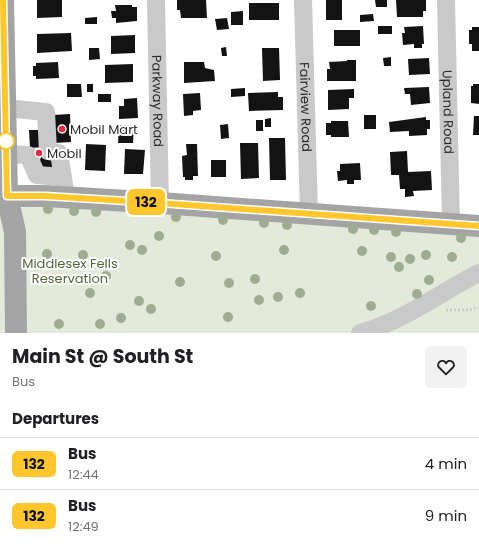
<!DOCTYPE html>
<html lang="en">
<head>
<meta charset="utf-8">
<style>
  :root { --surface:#fff; --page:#f2f2f2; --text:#202124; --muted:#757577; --line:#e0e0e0 }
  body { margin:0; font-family:Poppins,sans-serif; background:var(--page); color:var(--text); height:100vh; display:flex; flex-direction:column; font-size:15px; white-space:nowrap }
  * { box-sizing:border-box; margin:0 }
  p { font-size:13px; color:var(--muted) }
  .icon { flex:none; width:22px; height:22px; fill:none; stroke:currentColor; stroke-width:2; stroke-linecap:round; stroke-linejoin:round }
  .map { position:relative; height:333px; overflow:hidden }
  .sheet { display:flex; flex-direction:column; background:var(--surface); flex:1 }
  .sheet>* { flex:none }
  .badge { padding:0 8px; border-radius:6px; font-size:14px; line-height:26px }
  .map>.badge { position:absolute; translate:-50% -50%; box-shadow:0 0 0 2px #fff }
  h2 { padding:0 12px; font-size:15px; line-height:36px }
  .round { display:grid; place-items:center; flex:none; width:42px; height:42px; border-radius:6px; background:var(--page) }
  .overview { display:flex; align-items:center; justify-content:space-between; height:68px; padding:0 12px }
  h1 { font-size:19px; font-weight:700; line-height:30px }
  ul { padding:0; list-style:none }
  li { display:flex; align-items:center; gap:12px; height:52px; padding:0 12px; border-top:1px solid var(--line) }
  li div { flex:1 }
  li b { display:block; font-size:15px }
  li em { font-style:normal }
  li .badge { min-width:44px; font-weight:700; text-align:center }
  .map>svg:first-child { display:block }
  .green { fill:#e3ead9 }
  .building { fill:#131313 }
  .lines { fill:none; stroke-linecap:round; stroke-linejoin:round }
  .path { stroke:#c9c9c9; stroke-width:2.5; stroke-dasharray:2 2; stroke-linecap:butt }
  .minor { stroke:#c9c9c9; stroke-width:18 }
  .major { stroke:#a4a4a4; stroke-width:22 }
  .tree { fill:#9fac92 }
  .line-casing { stroke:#fff; stroke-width:9 }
  .line { stroke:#ffc72c; stroke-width:6 }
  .poi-dot { fill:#e72a41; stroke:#fff; stroke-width:1.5 }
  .stop-dot { fill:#fff; stroke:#ffc72c; stroke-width:2 }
  .labels { text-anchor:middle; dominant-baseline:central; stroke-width:4; stroke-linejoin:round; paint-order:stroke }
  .street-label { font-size:13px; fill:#2c2c2c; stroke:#fff }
  .poi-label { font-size:13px; fill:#2c2c2c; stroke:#fff; text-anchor:start }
  .park-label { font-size:13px; fill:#516839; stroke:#fff }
</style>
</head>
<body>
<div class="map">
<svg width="479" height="333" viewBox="0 0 479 333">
  <rect width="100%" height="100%" fill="#fff"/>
  <path class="green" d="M38,206l441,30v97h-479v-123z"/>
  <g class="building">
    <path d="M37,0h25v17l-25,1z"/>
    <path d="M177,0h29l1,18h-26l-1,-8h-3z"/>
    <rect x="326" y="0" width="16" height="20"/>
    <path d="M375,0h12v7h-11z"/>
    <path d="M396,0h30v11h-3v6h-26z"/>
    <rect x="249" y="3" width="30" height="17"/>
    <path d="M115,5h17v2h5v14l-21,2v-5h-4l-1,-7h5z"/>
    <path d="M243,11v14h-12v-13z"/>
    <path d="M373,14l1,7 -14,1v-7z"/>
    <path d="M97,17v7h-12v-6z"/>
    <path d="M227,18l2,11 -12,1 -2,-11z"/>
    <rect x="378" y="26" width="14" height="8"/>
    <path d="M423,26l1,18h-2v4h-8v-4l-11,1 -1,-12h3l-1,-6z"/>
    <path d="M472,27h7v24h-7v-7h-3v-14h3z"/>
    <rect x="334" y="30" width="26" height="16"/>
    <path d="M71,33l1,18 -35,2v-19z"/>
    <path d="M135,35v18l-24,1v-18z"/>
    <path d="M226,47l1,9h-5l-1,-8z"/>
    <path d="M89,48h10l1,11 -11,1z"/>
    <path d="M262,48h17l1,32 -17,1z"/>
    <path d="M391,57v9h-7l-1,-8z"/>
    <path d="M429,58l1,16 -21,1 -1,-16z"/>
    <path d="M347,60h9v21h-29v-12h3l-1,-7 18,-1z"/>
    <path d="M58,62l1,16 -23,1v-3h-3v-10h3v-3z"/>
    <path d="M184,62h20l1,6 9,2 1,11 -31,2z"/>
    <path d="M133,64v18l-28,1v-18z"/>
    <path d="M67,84h14l1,13h-15z"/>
    <rect x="87" y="84" width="6" height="8"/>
    <path d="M473,84h6v20l-8,-1v-17h2z"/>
    <path d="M429,87l1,16 -19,2 -1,-11h-5l-1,-6z"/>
    <path d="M245,88v8l-14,1v-8z"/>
    <path d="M354,89v9h-5v11l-21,1v-20z"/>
    <path d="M278,92v5h5v13l-34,1 -1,-18z"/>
    <path d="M200,93l1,17 -8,1v4l-9,1 -1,-22z"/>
    <rect x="98" y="94" width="13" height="8"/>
    <path d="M137,98l1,20 -19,1v-13h5v-7z"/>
    <path d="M70,114l1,28 -17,1 -1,-28z"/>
    <rect x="364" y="115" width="12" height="14"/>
    <path d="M474,116h5v19h-6z"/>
    <path d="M426,117v3h4v9h-3v6l-18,1v-5l-19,1 -1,-10z"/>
    <path d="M271,118v9h-6v-8z"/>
    <rect x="256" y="120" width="7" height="11"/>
    <path d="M331,121h17l1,16h-18v-2h-5v-12h5z"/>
    <path d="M228,124l1,14 -8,1 -1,-14z"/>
    <path d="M119,125l15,1 -1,17h-15z"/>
    <path d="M29,130h16v17l-15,1z"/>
    <path d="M269,138h16l1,42h-16z"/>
    <path d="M240,143h18l1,35 -18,1z"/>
    <path d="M86,144l20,1 -1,26 -20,-1z"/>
    <path d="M186,144h11l1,32h-5v4h-8v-3h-2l-1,-21 5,-1z"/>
    <path d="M125,149l20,1 -2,24h-19z"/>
    <path d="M407,151l1,21 23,-1 1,19 -19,1 1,5 -9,1v-8h-5l-1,-14h-8l-1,-23z"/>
    <path d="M42,154l16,5 -4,12 -16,-5z"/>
    <rect x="211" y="160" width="15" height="17"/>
    <path d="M360,163l1,17h-7v4h-7v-4l-9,1 -1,-10h3v-7z"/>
  </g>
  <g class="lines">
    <path class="path" d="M446,310h23l10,-3"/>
    <g class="minor">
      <path id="s1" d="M156,0l4,203"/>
      <path id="s2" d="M303,0l6,214"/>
      <path id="s3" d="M446,0l5,224"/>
      <path d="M6,108l40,4 2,39 11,2 7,44"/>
      <path d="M7,154l21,1 9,20 26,2"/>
      <path d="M360,333c44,-12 79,-40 119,-60"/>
    </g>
    <g class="major">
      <path d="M3,0l4,196 8,36 1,101"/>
      <path d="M0,196h45l115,7 319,23"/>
    </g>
  </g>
  <g class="tree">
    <circle cx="48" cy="209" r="5"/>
    <circle cx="74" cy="211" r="5"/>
    <circle cx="96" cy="212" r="5"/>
    <circle cx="176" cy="217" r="5"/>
    <circle cx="223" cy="220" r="5"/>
    <circle cx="264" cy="223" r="5"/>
    <circle cx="287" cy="225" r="5"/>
    <circle cx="353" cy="229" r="5"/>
    <circle cx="374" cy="230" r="5"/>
    <circle cx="396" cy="232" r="5"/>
    <circle cx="159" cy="236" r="5"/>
    <circle cx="461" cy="238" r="5"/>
    <circle cx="130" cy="245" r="5"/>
    <circle cx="142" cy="250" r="5"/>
    <circle cx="284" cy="250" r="5"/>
    <circle cx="362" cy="251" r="5"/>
    <circle cx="47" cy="254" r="5"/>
    <circle cx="83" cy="255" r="5"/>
    <circle cx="426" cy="255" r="5"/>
    <circle cx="216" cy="256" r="5"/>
    <circle cx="391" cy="257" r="5"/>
    <circle cx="452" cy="257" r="5"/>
    <circle cx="410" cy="259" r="5"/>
    <circle cx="399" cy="267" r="5"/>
    <circle cx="106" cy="276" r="5"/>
    <circle cx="255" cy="279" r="5"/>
    <circle cx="429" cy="280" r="5"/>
    <circle cx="180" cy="282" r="5"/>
    <circle cx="229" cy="283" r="5"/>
    <circle cx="90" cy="293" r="5"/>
    <circle cx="300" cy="293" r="5"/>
    <circle cx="417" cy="294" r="5"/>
    <circle cx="278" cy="297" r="5"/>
    <circle cx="259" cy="300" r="5"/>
    <circle cx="139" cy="301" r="5"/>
    <circle cx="371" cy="306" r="5"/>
    <circle cx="151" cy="309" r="5"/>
    <circle cx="228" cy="317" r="5"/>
    <circle cx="121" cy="318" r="5"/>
    <circle cx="59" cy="324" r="5"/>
    <circle cx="100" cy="324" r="5"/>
  </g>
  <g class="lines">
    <defs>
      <path id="line" d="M3,0l4,196h38l115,7 319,23"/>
    </defs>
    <use href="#line" class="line-casing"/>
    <use href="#line" class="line"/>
  </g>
  <g class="poi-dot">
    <circle cx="62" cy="129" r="4"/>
    <circle cx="39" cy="153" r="4"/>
  </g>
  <circle class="stop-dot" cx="6" cy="141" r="8"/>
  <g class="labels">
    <g class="street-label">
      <text stroke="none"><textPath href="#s1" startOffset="101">Parkway Road</textPath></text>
      <text stroke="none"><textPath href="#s2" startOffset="107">Fairview Road</textPath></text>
      <text stroke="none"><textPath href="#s3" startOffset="112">Upland Road</textPath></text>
    </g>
    <g class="poi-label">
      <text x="70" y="129">Mobil Mart</text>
      <text x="47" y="153">Mobil</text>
    </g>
    <g class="park-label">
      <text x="70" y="263">Middlesex Fells<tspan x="70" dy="15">Reservation</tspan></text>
    </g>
  </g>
</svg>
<b class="badge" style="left:146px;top:202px;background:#ffc72c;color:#111">132</b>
</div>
<section class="sheet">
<div class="overview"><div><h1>Main St @ South St</h1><p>Bus</p></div><a class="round"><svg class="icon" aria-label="heart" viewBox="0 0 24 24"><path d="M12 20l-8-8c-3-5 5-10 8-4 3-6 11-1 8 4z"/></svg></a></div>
<h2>Departures</h2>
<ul>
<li><span class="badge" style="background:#ffc72c;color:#111">132</span><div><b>Bus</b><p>12:44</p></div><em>4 min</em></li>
<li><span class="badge" style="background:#ffc72c;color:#111">132</span><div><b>Bus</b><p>12:49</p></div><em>9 min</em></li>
</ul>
</section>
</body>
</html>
